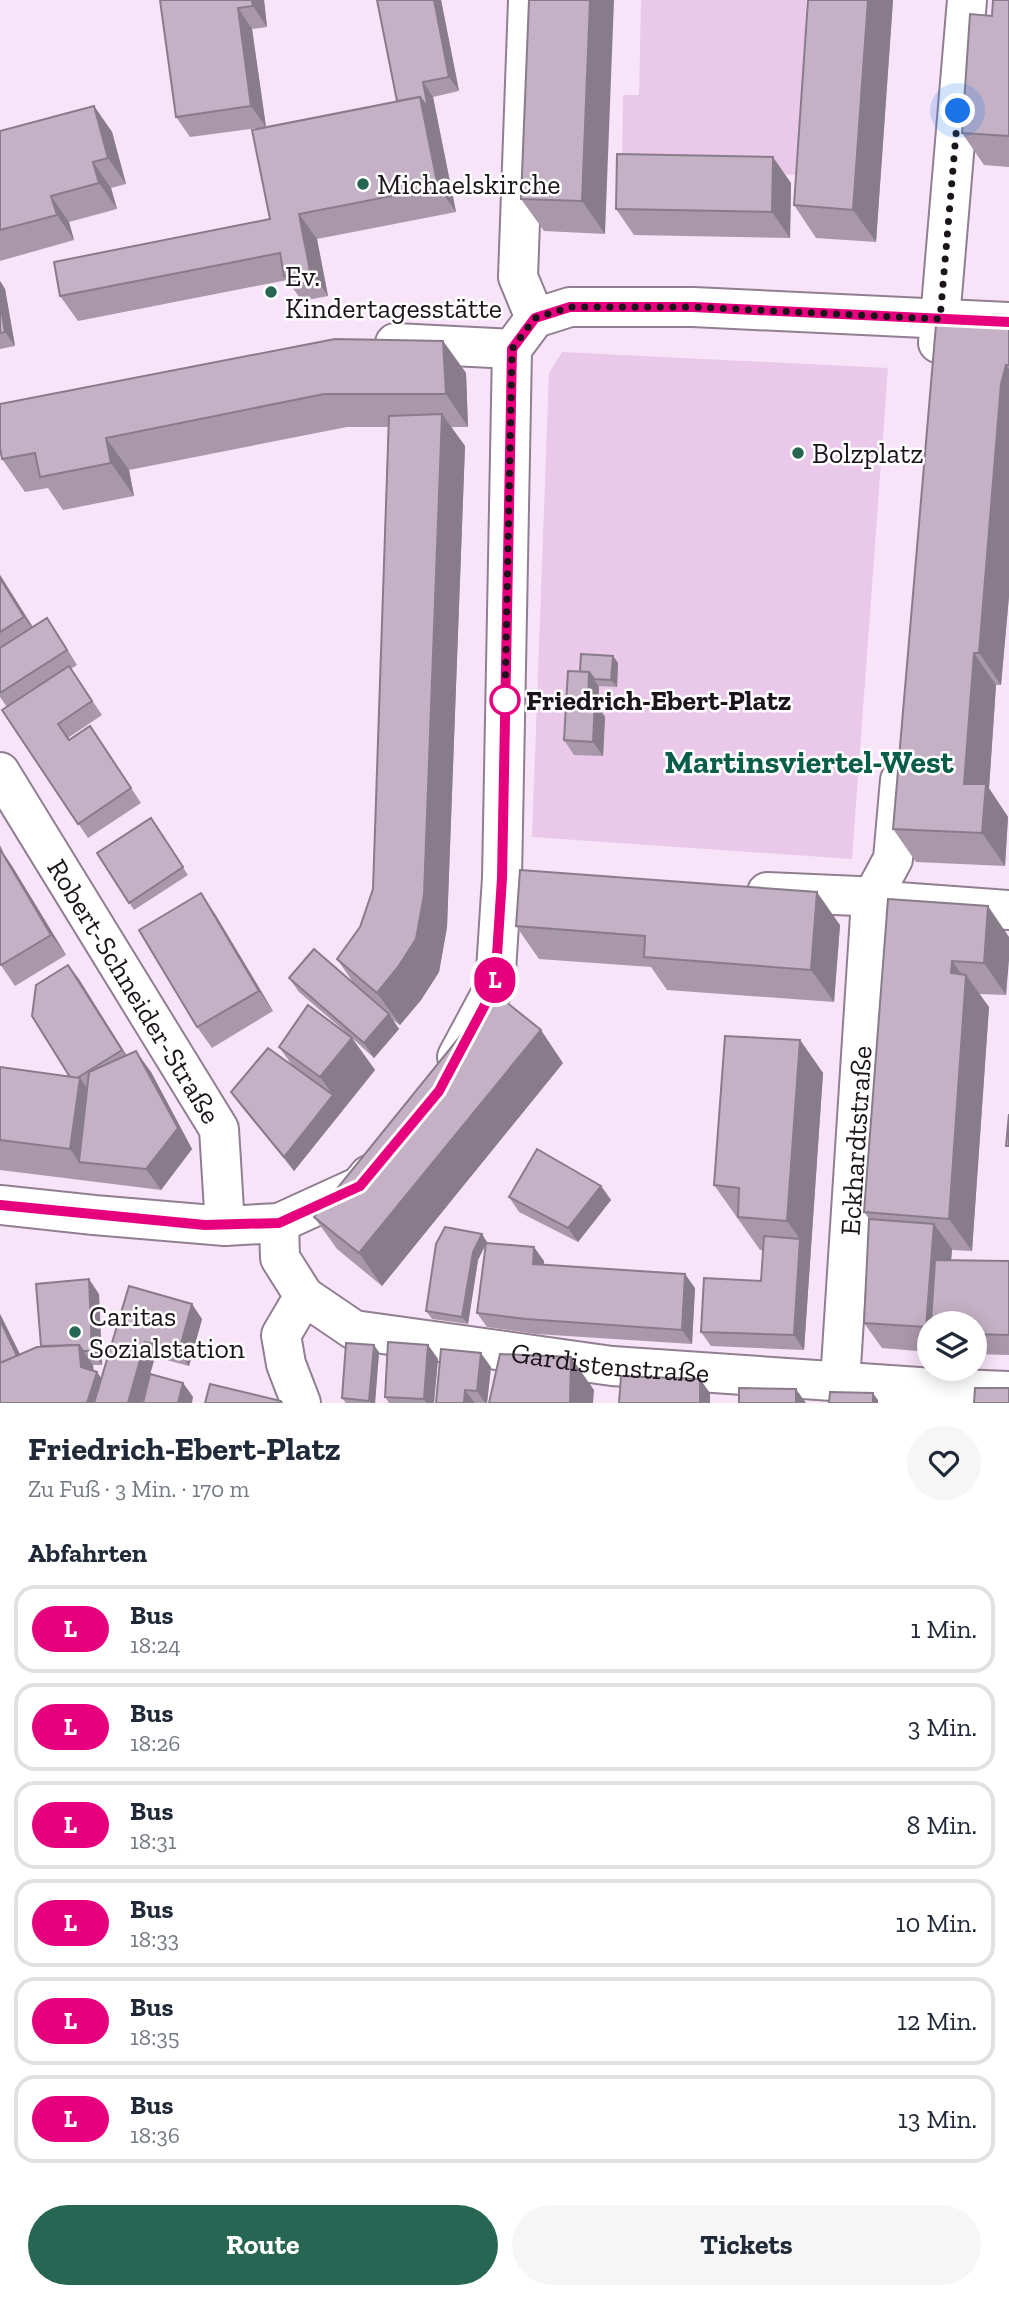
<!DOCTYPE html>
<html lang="de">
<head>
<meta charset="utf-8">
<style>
  :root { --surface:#fff; --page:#f6f6f7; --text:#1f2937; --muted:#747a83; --line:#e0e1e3; --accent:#266653 }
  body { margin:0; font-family:"Zilla Slab",serif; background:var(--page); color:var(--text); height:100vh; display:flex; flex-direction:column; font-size:26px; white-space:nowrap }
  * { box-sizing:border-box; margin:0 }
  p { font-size:23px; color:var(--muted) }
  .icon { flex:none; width:38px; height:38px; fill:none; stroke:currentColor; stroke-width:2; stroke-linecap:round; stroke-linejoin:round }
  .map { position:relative; height:1403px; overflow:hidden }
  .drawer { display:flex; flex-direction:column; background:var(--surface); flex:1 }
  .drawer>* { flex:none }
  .badge { padding:0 14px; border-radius:23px; font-size:24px; line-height:46px }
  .buttons { position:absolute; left:917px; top:1311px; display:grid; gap:14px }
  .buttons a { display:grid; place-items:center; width:70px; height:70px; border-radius:50%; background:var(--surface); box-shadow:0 4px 18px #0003; font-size:35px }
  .you { position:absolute; width:35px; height:35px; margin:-18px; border:5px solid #fff; border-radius:50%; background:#1a73e8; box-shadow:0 0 0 10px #1a73e833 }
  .map>.badge { position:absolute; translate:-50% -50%; box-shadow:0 0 0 4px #fff }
  h2 { padding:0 28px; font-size:26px; line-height:63px }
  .round { display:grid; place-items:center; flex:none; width:74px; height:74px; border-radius:37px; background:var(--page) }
  .summary { display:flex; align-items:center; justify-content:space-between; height:119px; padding:0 28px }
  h1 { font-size:33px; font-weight:800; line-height:52px }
  .cta { display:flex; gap:14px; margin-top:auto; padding:14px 28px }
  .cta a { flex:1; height:80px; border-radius:42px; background:var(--accent); color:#fff; font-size:28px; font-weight:800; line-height:80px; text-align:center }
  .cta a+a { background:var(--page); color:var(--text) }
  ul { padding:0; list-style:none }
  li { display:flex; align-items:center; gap:21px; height:88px; margin:0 14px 10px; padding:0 14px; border:4px solid var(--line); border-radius:21px }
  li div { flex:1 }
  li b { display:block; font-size:26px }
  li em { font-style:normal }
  li .badge { min-width:77px; font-weight:700; text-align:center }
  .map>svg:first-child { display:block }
  .green { fill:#e9c8ea }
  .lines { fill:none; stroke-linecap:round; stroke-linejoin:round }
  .minor-casing { stroke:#907e91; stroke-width:42 }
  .minor { stroke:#fff; stroke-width:38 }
  .wall { fill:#a998a9 }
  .shaded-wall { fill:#897c8a }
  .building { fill:#c4b1c5; stroke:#897c8a; stroke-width:2 }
  .line-casing { stroke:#fff; stroke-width:16 }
  .line { stroke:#e6007e; stroke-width:10 }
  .walk { stroke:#1b141b; stroke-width:7; stroke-dasharray:0 12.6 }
  .poi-dot { fill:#266653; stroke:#fff; stroke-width:2.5 }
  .stop-dot { fill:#fff; stroke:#e6007e; stroke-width:3.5 }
  .labels { text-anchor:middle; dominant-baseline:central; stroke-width:5; stroke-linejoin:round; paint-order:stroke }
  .poi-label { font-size:28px; fill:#1b141b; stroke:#fff; text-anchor:start }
  .stop-label { font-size:28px; font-weight:bold; fill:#1b141b; stroke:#fff; text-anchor:start }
  .street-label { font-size:28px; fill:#1b141b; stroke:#fff }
  .quarter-label { font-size:32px; font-weight:bold; fill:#0a5d49; stroke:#fff }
</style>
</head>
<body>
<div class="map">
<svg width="1009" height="1403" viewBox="0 0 1009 1403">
  <rect width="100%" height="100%" fill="#f8e4f9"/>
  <g class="green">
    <path d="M641,0h165l-2,102 8,73 -190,-3 1,-77h16z"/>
    <path d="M562,352l326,16 -36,491 -320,-22 17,-464z"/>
  </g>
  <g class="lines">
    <defs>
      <g id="minor">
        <path d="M528,0l-10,277 17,41"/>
        <path d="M395,343l117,6"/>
        <path d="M938,343l29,-343"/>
        <path id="s1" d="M0,772l219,357 6,97"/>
        <path d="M767,892l91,4 13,4 138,10"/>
        <path d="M457,1057l38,-71 7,-108 10,-529 23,-31 35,-11h123l316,15"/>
        <path d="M0,1205l94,10 131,11 54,-3 81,-37 9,-11"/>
        <path id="s2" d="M279,1223l1,35 24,38 50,34 258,36 322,22 75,3"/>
        <path id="s3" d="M840,1382l31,-482 22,-41 7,-79"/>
        <path d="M301,1403l-15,-39 -5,-29 23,-39"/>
      </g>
    </defs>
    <use href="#minor" class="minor-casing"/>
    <use href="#minor" class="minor"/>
  </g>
  <g class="wall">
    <path d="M160,0h104l3,27 -15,2 14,98 -76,10 -14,-20z"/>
    <path d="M441,0l18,91 -26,6 23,115 -139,27 11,57 -26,5 -15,-21 -209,41 -18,-25 210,-77 127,-118z"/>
    <path d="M529,0l76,234 -61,-3 -23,-32z"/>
    <path d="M808,0h85l-17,242 -60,-4 -22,-33z"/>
    <path d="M1009,0v167l-25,-2 -22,-32 30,-117z"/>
    <path d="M94,106l18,26 14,52 -15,4 6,21 -48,13 5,18 -74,21v-130z"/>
    <path d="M791,183l-1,55 -156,-3 -18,-26z"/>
    <path d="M0,281l5,8 10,57 -15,3z"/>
    <path d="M1009,315v281l-8,89h-5l-7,104 19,28 -3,49 -89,-4 -23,-33z"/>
    <path d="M443,341l23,32 2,54h-17l14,19 -18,481 -8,45 -18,28 -21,25 -7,-5 6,9 -25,29 -22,-20 23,32 -81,101 -53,-65 -10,-14 61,-27 -13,-18 71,-11 -51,-44 -10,-14 66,7 -18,-26 23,-32 13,-38 15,-462h-41l-218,43 5,26 -71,14 -15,-22 -23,4 -23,-33z"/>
    <path d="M0,575l33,52 14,-9 30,47 -6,4 31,46 -34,23 1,2 21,-14 51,77 -53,35 -86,-128 5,-3 -7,-10z"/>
    <path d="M613,656l5,7 -1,24 -18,-1 -1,21 7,10 -2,39 -29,-1 -10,-15 16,-68z"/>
    <path d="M151,818l37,57 -54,35 -37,-57z"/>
    <path d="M0,845l3,6 -1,1 10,14 54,89 -51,31 -15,-22z"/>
    <path d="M201,893l14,21 58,97 -61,37 -15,-21z"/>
    <path d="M888,899l121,38 -3,58 -27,-1 10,13 -17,244 -20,-1 -1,10 58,1v94l-34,-1v-31h-46v29l-47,-4 -18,-25 5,-104 -5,-7z"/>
    <path d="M840,925l-6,77 -167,-12 -16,-23 -112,-8 -23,-33z"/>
    <path d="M68,965l59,91 24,16 41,77 -31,41 -161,-20v-103l70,10z"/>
    <path d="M800,1040l23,33 -19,277 -93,-4 -10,-14 60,-51 2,-31h-3l-46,-65z"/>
    <path d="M563,1063l-181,223 -45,-37 -23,-32z"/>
    <path d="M601,1186l10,14 -33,42 -59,-30 -10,-15z"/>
    <path d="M487,1242v1l57,18v4l151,23 -3,56 -156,-10 -49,-7 -10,-14 8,-68 -7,15 -10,64 -36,-5 -6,-8z"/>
    <path d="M129,1286l73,33 -13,47 -34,-9 -5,17 33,9 10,14 -43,-21 -150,27v-89l20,40 21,-8 58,-52 3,71h-9l1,6 3,1 4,6z"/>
    <path d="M428,1345l10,14 -4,44h-45l-4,-6z"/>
    <path d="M379,1352l-4,51h-29l-4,-5z"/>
    <path d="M491,1367l-4,36h-51z"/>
  </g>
  <g class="shaded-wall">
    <path d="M252,0h12l3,27 -14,-21z"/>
    <path d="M434,0h7l18,91 -10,-14z"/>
    <path d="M590,0h24l-9,234 -23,-33z"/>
    <path d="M868,0h25l-17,242 -23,-32z"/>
    <path d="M238,8l14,21 14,98 -15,-21z"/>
    <path d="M423,82l10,15 23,115 -18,-25 -18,-90z"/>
    <path d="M94,106l18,26 14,52 -18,-26z"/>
    <path d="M773,157l18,26 -1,55 -18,-26z"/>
    <path d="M93,162l18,26 6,21 -18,-26z"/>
    <path d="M51,196l18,26 5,18 -17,-25z"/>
    <path d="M299,214l18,25 11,57 -18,-25z"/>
    <path d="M0,281l5,8 10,57 -10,-14 -5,-30z"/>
    <path d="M443,341l23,32 2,54 -22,-33z"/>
    <path d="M1006,365l3,4v227l-8,89 -22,-32 22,-269z"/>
    <path d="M442,414l23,32 -18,481 -8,45 -18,28 -21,25 -23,-32z"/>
    <path d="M106,438l23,32 5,26 -23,-33z"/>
    <path d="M0,575l42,67 -18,-25 -24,-39z"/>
    <path d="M47,618l10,15 20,32 -10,-15z"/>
    <path d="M974,653l22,32 -7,103 19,29 -3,49 -23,-33 -18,-49z"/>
    <path d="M613,656l5,7 -1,24 -6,-7z"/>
    <path d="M589,672l10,15 -1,20 7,10 -2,39 -10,-14 -5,-40z"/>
    <path d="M0,848l12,18 54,89 -15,-20z"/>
    <path d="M817,892l23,33 -6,77 -23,-32z"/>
    <path d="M201,893l14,21 58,97 -14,-20z"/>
    <path d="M988,906l21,31v23l-3,35 -22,-32z"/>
    <path d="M952,961l14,19v-5l23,32 -17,244 -23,-32 2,-246z"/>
    <path d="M68,965l11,14 53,85 -10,-14z"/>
    <path d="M389,1014l10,15 -25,29 -10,-15z"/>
    <path d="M541,1030l22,33 -181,223 -23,-33z"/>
    <path d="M352,1038l23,32 -81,101 -10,-14 49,-62 -13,-18z"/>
    <path d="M800,1040l23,33 -19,277 -10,-15 6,-96 -13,-18z"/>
    <path d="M136,1051l15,21 41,77 -31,41 -15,-21z"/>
    <path d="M80,1078l23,33 -24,51 -9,-13z"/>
    <path d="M601,1186l10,14 -33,42 -10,-14z"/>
    <path d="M934,1224l18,25 -6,74h-17v9l-3,-5z"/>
    <path d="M482,1234l5,8 -9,18 -10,64 -6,-7 11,-65z"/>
    <path d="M534,1247l10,14 -1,17 -10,-14z"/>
    <path d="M685,1274l10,14 -3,56 -10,-14z"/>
    <path d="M89,1279l10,15 3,71 -10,-14z"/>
    <path d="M192,1304l10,15 -13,47 -10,-15z"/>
    <path d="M0,1314l30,61 -10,-14 -20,-41z"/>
    <path d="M145,1342l10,15 -13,46h-14z"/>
    <path d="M79,1345l14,20 1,15 3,-8 14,20 -3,11h-21l-6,-36z"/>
    <path d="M374,1345l5,7 -4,51h-4l-2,-2z"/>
    <path d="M428,1345l10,14 -4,44h-8l-2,-4z"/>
    <path d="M481,1353l10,14 -4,36h-2l-8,-12z"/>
    <path d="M571,1357l23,33 -1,13h-23z"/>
    <path d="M700,1379l10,14v10h-10z"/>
    <path d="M183,1383l10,14 -1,6h-14z"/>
    <path d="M796,1389l10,14h-10z"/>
    <path d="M465,1390l10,13h-11z"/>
    <path d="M873,1393l5,7v3h-5z"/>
  </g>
  <g class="building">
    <path d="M160,0h92l1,6 -15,2 13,98 -75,11z"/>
    <path d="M377,0h57l15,77 -26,5 5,26 -8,-11 -23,4z"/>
    <path d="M529,0h61l-8,201 -61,-2z"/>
    <path d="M808,0h60l-15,210 -59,-5z"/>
    <path d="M993,0h16v136l-47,-3 8,-119 22,2z"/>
    <path d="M420,97l18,90 -139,27 11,57 -26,5 -4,-23 -220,43 -6,-34 216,-43 -18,-89z"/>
    <path d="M94,106l14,52 -15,4 6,21 -48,13 6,19 -57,15v-99z"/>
    <path d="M617,154l156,3 -1,55 -156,-3z"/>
    <path d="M0,302l5,30 -5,1z"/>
    <path d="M937,313l72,2v50h-3l-5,19 -22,269h-5l-10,131h22l-4,49 -89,-4z"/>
    <path d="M335,339l108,2 3,53h-122l-218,44 5,25 -71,14 -5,-24 -33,6 -2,-11v-44z"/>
    <path d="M442,414l-18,481 -8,44 -18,28 -21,26 -40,-34 23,-32 13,-38 16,-473z"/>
    <path d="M0,578l24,39 -24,15z"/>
    <path d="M47,618l20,32 -67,43v-45z"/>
    <path d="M581,654l32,2 -2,24 -17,-1 -5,-7h-9z"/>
    <path d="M69,666l23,35 -34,23 11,16 21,-14 41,62 -53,36 -76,-114z"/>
    <path d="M568,671l21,1 -1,30h7l-2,40 -29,-2z"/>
    <path d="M151,818l32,49 -54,36 -32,-50z"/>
    <path d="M0,849l51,86 -50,30 -1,-1z"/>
    <path d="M520,870l297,22 -6,78 -167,-13 1,-21 -129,-10z"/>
    <path d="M201,893l58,98 -62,36 -58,-97z"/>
    <path d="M888,899l100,7 -4,57 -32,-2 -1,12 15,2 -17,244 -85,-7z"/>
    <path d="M314,949l75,65 -25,29 -75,-65z"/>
    <path d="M68,965l54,85 -45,28 -7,-1 -38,-61 4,-31z"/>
    <path d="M495,993l46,37 -182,223 -45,-36z"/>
    <path d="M308,1005l44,33 -32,39 -41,-30z"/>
    <path d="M725,1036l75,4 -13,181 -49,-4 1,-29 -25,-3z"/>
    <path d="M268,1048l65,47 -49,62 -53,-65z"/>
    <path d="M136,1051l42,77 -32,41 -67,-7 10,-90z"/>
    <path d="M0,1067l80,11 -10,71 -70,-9z"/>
    <path d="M1009,1114v32h-3z"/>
    <path d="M537,1149l64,37 -33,42 -59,-31z"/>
    <path d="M869,1219l65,5 -8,103 -62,-4z"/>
    <path d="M445,1227l37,7 -9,18 -11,65 -36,-6 10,-67z"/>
    <path d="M764,1236l36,3 -6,96 -93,-3 3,-54 57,3z"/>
    <path d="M486,1243l48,4 -1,17 152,10 -3,56 -156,-11 -49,-6z"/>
    <path d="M935,1260l74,1v74l-34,-1v-11h-44z"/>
    <path d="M89,1279l3,72h-9l-4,-6 -38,1 -5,-62z"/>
    <path d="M129,1286l63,18 -13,47 -34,-9 -17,61h-34z"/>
    <path d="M0,1320l17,36 -17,7z"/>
    <path d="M388,1342l40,3 -4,54 -39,-2z"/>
    <path d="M346,1343l28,2 -5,56 -27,-3z"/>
    <path d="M79,1345l2,22 16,5 -10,31h-87v-40l37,-16z"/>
    <path d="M441,1349l40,4 -4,38 -12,-1 -1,13h-28z"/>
    <path d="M500,1354l71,3 -1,46h-81z"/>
    <path d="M150,1374l33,9 -5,20h-35z"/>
    <path d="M621,1376l79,3v24h-81z"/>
    <path d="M210,1384l71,17 1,2h-77z"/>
    <path d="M739,1388l57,1v14h-57z"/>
    <path d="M975,1388h34v15h-35z"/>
    <path d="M830,1392l43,1v10h-44z"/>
  </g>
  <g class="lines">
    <defs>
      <path id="line" d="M0,1205l205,20 74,-2 81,-37 79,-95 56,-105 7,-108 10,-529 23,-31 35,-11h123l316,15"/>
    </defs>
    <use href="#line" class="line-casing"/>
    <use href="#line" class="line"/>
    <path class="walk" d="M505,700l7,-351 23,-31 35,-11h123l247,12 18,-208"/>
  </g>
  <g class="poi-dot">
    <circle cx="363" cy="184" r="7"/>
    <circle cx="271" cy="292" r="7"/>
    <circle cx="798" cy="453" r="7"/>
    <circle cx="75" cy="1332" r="7"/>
  </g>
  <circle class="stop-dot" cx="505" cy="700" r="14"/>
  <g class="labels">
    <g class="poi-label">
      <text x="377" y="184">Michaelskirche</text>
      <text x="285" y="276">Ev.<tspan x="285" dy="32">Kindertagesstätte</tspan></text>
      <text x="812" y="453">Bolzplatz</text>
      <text x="89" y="1316">Caritas<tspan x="89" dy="32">Sozialstation</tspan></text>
    </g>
    <g class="stop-label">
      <text x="526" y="700">Friedrich-Ebert-Platz</text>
    </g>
    <g class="street-label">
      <text stroke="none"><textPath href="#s1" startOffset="257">Robert-Schneider-Straße</textPath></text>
      <text stroke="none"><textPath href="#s3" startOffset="242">Eckhardtstraße</textPath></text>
      <text stroke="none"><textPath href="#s2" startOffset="399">Gardistenstraße</textPath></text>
    </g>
    <g class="quarter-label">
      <text x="809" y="762">Martinsviertel-West</text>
    </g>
  </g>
</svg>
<div class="buttons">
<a><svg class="icon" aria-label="layers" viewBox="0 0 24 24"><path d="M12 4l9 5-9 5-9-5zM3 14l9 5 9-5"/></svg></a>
</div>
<div class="you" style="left:958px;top:111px"></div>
<b class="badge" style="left:495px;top:980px;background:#e6007e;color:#fff">L</b>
</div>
<section class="drawer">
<div class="summary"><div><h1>Friedrich-Ebert-Platz</h1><p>Zu Fuß · 3 Min. · 170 m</p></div><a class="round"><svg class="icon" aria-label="heart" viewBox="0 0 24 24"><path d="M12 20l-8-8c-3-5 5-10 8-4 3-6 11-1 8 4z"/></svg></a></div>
<h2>Abfahrten</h2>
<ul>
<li><span class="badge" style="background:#e6007e;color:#fff">L</span><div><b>Bus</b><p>18:24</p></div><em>1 Min.</em></li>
<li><span class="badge" style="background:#e6007e;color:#fff">L</span><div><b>Bus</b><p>18:26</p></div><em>3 Min.</em></li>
<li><span class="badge" style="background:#e6007e;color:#fff">L</span><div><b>Bus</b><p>18:31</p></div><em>8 Min.</em></li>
<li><span class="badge" style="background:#e6007e;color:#fff">L</span><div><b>Bus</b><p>18:33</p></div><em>10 Min.</em></li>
<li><span class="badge" style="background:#e6007e;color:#fff">L</span><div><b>Bus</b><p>18:35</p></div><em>12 Min.</em></li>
<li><span class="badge" style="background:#e6007e;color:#fff">L</span><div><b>Bus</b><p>18:36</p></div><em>13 Min.</em></li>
</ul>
<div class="cta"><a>Route</a><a>Tickets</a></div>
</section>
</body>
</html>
